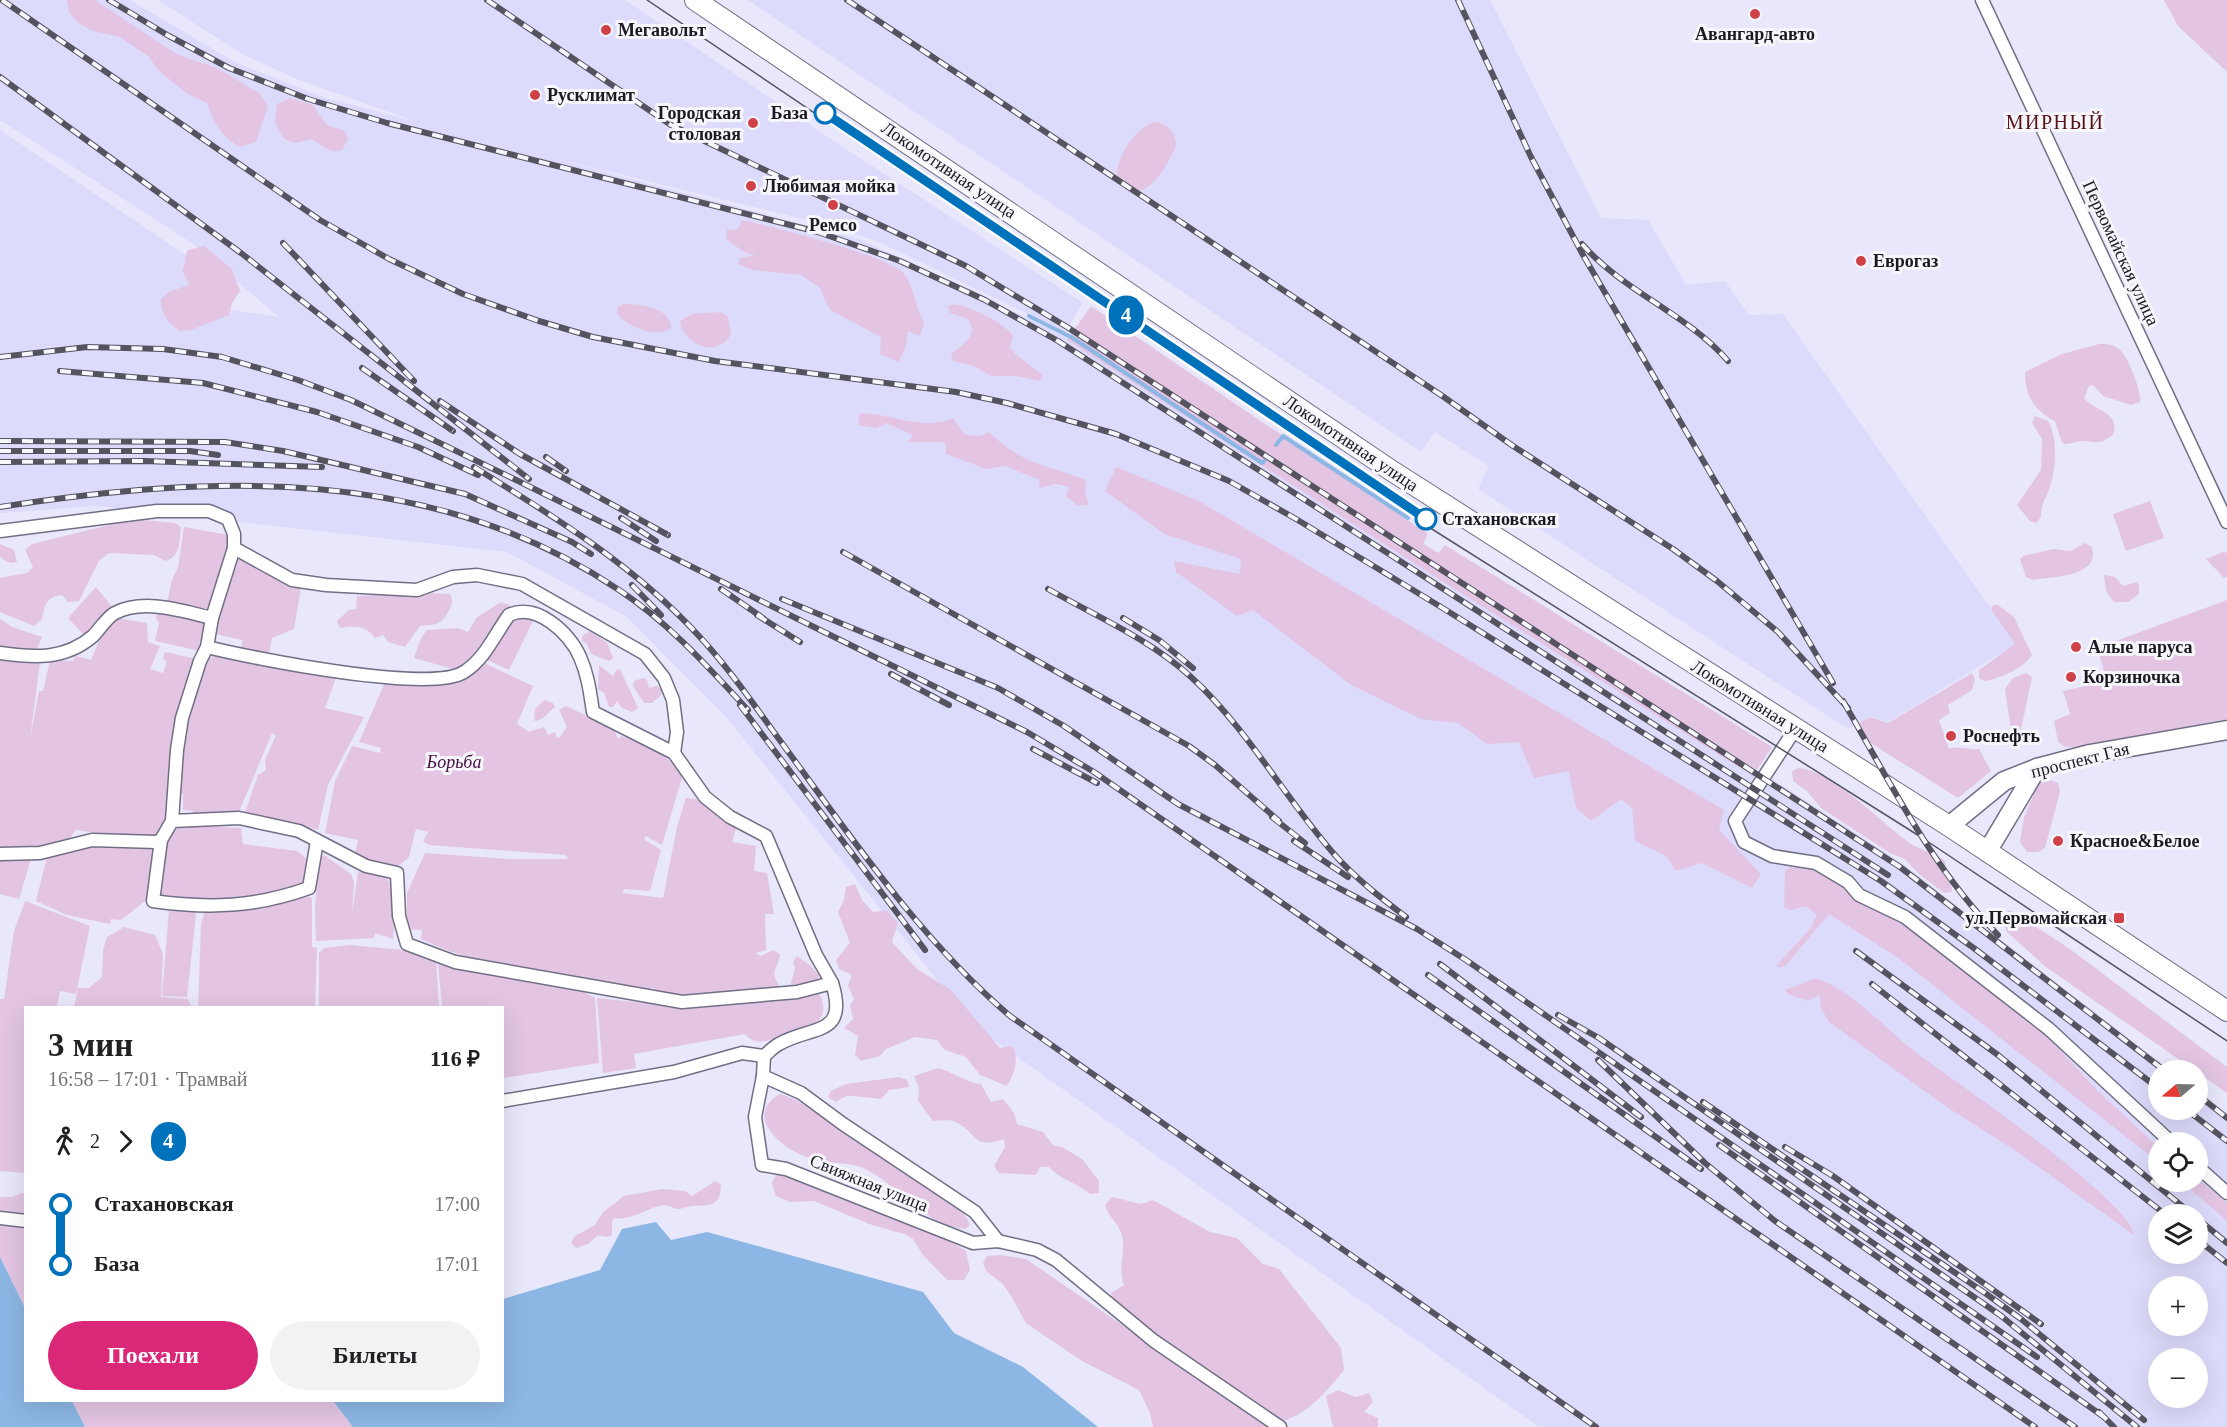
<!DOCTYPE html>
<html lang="ru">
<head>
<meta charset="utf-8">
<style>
  :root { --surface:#fff; --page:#f2f2f2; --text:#202124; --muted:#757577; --accent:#db2777 }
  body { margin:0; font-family:Georgia,serif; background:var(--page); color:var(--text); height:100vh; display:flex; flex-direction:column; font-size:22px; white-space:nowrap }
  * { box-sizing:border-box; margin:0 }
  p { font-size:20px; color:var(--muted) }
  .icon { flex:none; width:33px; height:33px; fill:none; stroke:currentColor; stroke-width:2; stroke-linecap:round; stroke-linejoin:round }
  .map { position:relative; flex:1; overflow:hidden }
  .side { position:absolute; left:24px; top:1006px; width:480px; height:396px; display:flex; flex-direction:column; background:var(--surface); border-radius:0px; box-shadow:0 6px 24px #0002 }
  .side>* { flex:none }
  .badge { padding:0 12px; border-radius:20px; font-size:21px; line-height:39px }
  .needle { width:39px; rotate:251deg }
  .buttons { position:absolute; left:2148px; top:1060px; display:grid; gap:12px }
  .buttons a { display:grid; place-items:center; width:60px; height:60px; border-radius:50%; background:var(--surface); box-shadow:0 6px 24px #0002; font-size:30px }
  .map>.badge { position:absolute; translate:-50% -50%; box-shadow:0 0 0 3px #fff }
  .legs { display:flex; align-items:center; gap:9px; height:66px; padding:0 24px; font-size:20px }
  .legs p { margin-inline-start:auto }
  .head { display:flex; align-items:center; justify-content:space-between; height:102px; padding:0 24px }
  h1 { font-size:33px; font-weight:800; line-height:45px }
  .action { display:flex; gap:12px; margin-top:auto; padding:12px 24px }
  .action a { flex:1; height:69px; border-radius:36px; background:var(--accent); color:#fff; font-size:24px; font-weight:800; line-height:69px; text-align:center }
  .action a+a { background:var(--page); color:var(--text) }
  ul { padding:0 24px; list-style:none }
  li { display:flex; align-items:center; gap:21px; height:60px; font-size:22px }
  li i { display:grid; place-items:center; width:9px; height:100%; margin:0 8px; background:currentColor }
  li i::after { content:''; width:15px; height:15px; margin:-8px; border:4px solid; border-radius:50%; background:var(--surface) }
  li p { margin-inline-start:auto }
  li:first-child i { background:linear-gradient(#0000 50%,currentColor 0) }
  li:last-child i { background:linear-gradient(currentColor 50%,#0000 0) }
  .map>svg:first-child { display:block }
  .built { fill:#dddbfb; fill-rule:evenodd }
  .green { fill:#e3c5e3 }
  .water { fill:#8cb6e4 }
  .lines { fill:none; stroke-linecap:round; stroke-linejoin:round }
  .stream { stroke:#8cb6e4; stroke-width:4 }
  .street-casing { stroke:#706f85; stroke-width:15 }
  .secondary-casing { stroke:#706f85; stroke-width:21 }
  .primary-casing { stroke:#706f85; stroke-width:22 }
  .street { stroke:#fff; stroke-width:12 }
  .secondary { stroke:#fff; stroke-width:18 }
  .primary { stroke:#fff; stroke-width:20 }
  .tram { stroke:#54535f; stroke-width:1.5 }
  .rail-casing { stroke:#54535f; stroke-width:6 }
  .rail { stroke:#f6f6fb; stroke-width:4; stroke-dasharray:11; stroke-linecap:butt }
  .line-1-casing { stroke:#fff; stroke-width:14 }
  .line-1 { stroke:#0072bc; stroke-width:9 }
  .poi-dot { fill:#d04049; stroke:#f6f6fb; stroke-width:2 }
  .stop-1-dot { fill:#fff; stroke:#0072bc; stroke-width:3 }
  .labels { text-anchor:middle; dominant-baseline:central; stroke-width:6; stroke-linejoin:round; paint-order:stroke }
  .poi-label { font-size:18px; font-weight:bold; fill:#1b1a23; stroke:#f6f6fb; text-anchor:start }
  .stop-label { font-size:18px; font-weight:bold; fill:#1b1a23; stroke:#f6f6fb; text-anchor:end }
  .street-label { font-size:18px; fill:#1b1a23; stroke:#f6f6fb }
  .park-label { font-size:18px; font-style:italic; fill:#440e47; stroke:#f6f6fb }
  .neighbourhood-label { font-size:20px; letter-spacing:1.5px; fill:#571218; stroke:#f6f6fb }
</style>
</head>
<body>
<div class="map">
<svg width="2227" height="1427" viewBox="0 0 2227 1427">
  <rect width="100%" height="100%" fill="#e8e7fb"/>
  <g class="built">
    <path d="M0,0h130l107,63 89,35 91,24 -118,-42 -55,-25 -86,-55h467l218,147 240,156 -18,29 -184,-89 -45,-16 -291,-71 317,84 205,97 8,-11 828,538 268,207h-13v39h40v-19l29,22v314h-688l-564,-400 -248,-309 -100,-101 -120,-65 -411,-46 -96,7v-383l214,144 -36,28 101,15 -87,-74 -192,-123zM2158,1143h40v39h-40zM2158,1215h40v39h-40zM2158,1287h40v39h-40zM2158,1359h40v39h-40z"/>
    <path d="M748,0h742l111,218 47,2 38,65 39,-4 24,34 34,-1 233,330 -128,78 -18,-6 -22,13 -370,-240 11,-23 -54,-34 -14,20z"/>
  </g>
  <g class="green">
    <path d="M67,0h28l83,55 39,13 42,25 9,13 -12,36 -16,5c-19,-10 -26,-25 -33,-44l-21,-10 -28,-23 -9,-13 -29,-20 -27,-6 -13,-7 -11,-11z"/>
    <path d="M2164,0h63v72l-49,-46z"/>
    <path d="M290,98l23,7 14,20 18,6 3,8 -6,11c-13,4 -20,-5 -30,-11l-17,4 -11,-4 -9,-17 2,-18z"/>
    <path d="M1155,122c12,1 21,11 21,23 -7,18 -24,51 -47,46l-12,-14c-1,-20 18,-50 38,-55z"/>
    <path d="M742,220c27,6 150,36 163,55 10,15 10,32 19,47l-4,14 -12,-5 -2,16 -8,15 -18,-8 1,-17 -51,-27 -10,-22 -19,-13 -49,-5 -14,-6 2,-6 15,-3 -11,-3 -18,-13 1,-9 11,-1z"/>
    <path d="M204,246l28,23 8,22 -8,12 -3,12 -38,15 -11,1c-12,-8 -20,-17 -19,-32l7,-7 21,-7 -7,-15c5,-7 2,-13 6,-20z"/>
    <path d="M623,304c17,-1 48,4 48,24 -15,11 -43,-1 -54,-14l1,-7z"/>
    <path d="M954,304c18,3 47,17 59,31l-3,13 2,3 30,24 -2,6 -24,-5h-25l-17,-10 -21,-5 -2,-7c12,-9 28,-19 17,-35l-18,-6 -2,-7z"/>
    <path d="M1091,306l337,228 -5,10 16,9 6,-8 327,202 -19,29 -327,-205 -359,-231z"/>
    <path d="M721,312l7,5 3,17c-13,25 -48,11 -51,-13l12,-7z"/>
    <path d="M2099,344c7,0 13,0 19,4 9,6 24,43 22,54l-9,3 -28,-9 -10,-11 -4,1 -5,12c10,13 37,14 29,37 -14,11 -18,6 -32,6 -8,0 -11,5 -19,2l-7,-22c-21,-11 -30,-25 -30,-49l37,-18z"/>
    <path d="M860,413c32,0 61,19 93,5l12,17 15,1 9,-4c34,33 56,32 97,48l-1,13 4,12 -11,1 -12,-10 3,-9 -13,-3 -17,4 1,-8 -35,-14 -19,3 -40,-15 -1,-12h-37l5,-7 -27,-12 -10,5 -18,-3z"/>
    <path d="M2035,416l13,5c10,16 8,47 2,65 -3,13 -10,17 -9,31l-5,6 -6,-2 -13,-16 24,-35 1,-31 -10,-16z"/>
    <path d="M1116,467l81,33 527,310 -5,20 42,44 -9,14 -50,-25 -26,8 -10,-15 -31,-15 -3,-33 -11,-9 -30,22 -15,-13 -7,-37 -35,7 -15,-36 -32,2 -29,-21 -37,-4 -70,-34 -98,-75 -16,6 -61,-44 -2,-11 66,13 1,-15 -77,-25 -59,-43z"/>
    <path d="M2150,501l14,37 -38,13 -13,-37z"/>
    <path d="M134,519l41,4 6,4c-2,14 0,30 -16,34l-11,-6 -45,-2 -10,8 -20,40 -11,1 -6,-7c-16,2 -17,10 -20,24l-8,7 -34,-14v-34l27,-5 6,-6 -8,-17 7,-6z"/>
    <path d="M184,527l45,8 -17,72 -18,2 -27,-6 5,-23 6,-13z"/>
    <path d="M2085,543l7,4c9,31 -41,29 -59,33l-7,-3 -6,-18 3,-3 30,-7 18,2z"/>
    <path d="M0,544l14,6 3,12c-7,2 -12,0 -17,-6z"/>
    <path d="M2223,552l4,1v24l-3,1 -18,-19z"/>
    <path d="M238,556l38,22 25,10 -7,41 -22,9 -3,15 -28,-5 2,-8 -28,-6z"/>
    <path d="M2104,575l11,2 8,9 14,-4 2,4v8l-11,8h-14l-8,-11z"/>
    <path d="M96,587l17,21 -27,29 -18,-19z"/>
    <path d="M429,593l21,1c4,8 2,11 -2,18 -7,14 -13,12 -28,14l-15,21 -17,-5 -5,-7 -8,3c-8,-12 -22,-13 -35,-10l-3,-7 12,-11 7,-1 1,-13z"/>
    <path d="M2227,600v119l-152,28h-10l-7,-5 -4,-21 16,-7 -7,-23 44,-10 -10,-33z"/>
    <path d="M501,602l10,4 -27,42 -24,23 -46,-13 7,-20 6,-8 31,-2 10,4 8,-14z"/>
    <path d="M1993,605h5l16,12 18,38c-7,12 -34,25 -48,26l-5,-3v-8l36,-26 -24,-35z"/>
    <path d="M157,611l44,10 7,6 -7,24 -46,-10 4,-18 -3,-5z"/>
    <path d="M117,618l30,5 1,19 12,4 -10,23 13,4 4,-12 -4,-2 2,-7 32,7 -29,159 -8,18 -16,4 -68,-10 -11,14 -16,4 -21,-2 -1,4 -27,1v-194l40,5 -10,77 9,-48h4l7,-31 23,1 2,-5 16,4 8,-19z"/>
    <path d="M516,618l18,1 -25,51 -24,-11 21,-33z"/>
    <path d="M0,619l12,8 30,10 -7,17 -35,-4z"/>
    <path d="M591,631l16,12 6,15 -4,3 -18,-7 -4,-10 -5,-3v-5z"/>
    <path d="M216,655l121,20 -12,33 39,9 -36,68 -10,45 -73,-18 13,-37 8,-5 -1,-10 11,-25 -4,-2 -33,79 -3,-1 -2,6 -39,-1 -2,-5 -10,-1v-16l-4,-2 6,-72 22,-61z"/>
    <path d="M482,662l51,24 -16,38 12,8 15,-5 4,8 7,-3 2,6 3,-1 7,-10 -8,-17 7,-4 42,20 6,4 4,9 3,-3 30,11 33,24 -22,74 -16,-9 -2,3 17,11 -11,41 -26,-2 -1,4 40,5 14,-71 9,-29 10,1 41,26 -5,17 24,4 -2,25 13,2 7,41h-9l1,36 -11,3 6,3 12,-6 7,4c-2,18 -12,14 0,33l-1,4 -65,2c-7,6 -45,6 -54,2 -3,-2 -5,-5 -7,-7l-6,3c-74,-14 -157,-19 -226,-52l1,-9 -15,-1v-36l18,-40 84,6h59l-2,-4 -137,-10 -6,-4 5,-9 -12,-3 -7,28 -12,10 -43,-9 4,-18 -33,-7 10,-52 17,-35 28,7 1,-5 -22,-6 27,-62c38,3 66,11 96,-18z"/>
    <path d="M599,665l14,11 3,-6 4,-1 18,39 -6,4 -10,-4 -5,-7 -4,6h-4l-5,-14 -6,-4z"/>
    <path d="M1972,673l3,6 -3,11 -24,15 2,8 -11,7 10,29c11,-4 17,1 30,0l12,22 -33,27 -89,-56 -10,-19 11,-6 18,6z"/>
    <path d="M2026,673l6,4 -11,53 -7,4 -3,-4 -6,-41 8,-11z"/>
    <path d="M643,678l4,2 2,8 8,-2 5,4 -1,5 -9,8h-8l-11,-17 1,-5z"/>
    <path d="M544,700l9,3 2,4 -13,12 -8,2 1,-12z"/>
    <path d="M1799,768c35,4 82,55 111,75 11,7 23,10 34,17l2,4 -2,11 7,8 1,9 -8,1 -25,-19 -14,-15 -15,-6 -69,-45 -14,-17 -14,-10 -1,-10z"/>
    <path d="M2044,778l14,5 2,9 -15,56 -7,4h-11l-7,-10 4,-25 15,-35z"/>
    <path d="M182,825l59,3 2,16 54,7 11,9 -4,25 -44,13 -20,-2 -1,5 -39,-2v5l-40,-3 8,-61 4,-9z"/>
    <path d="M105,844l51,5 -7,49 -28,22 -10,-1 -1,5 -43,-9 -31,-14 11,-44z"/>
    <path d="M324,855l27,19 3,8 -2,31 6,-41c8,1 15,0 23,3 20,8 14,47 12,64l-18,-6 -1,5 -58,3 -1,-33 4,-49z"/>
    <path d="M0,858l31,1 -12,40 -19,-5z"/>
    <path d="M1789,867l26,2 27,16 20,20 43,20 136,105 56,60 61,57v15l-261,-205 -68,-43 -43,51 -6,3 -4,-2 34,-37 7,-14 -11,-9 -14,4 -8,-2 1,-36z"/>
    <path d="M855,884l7,16 11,12 14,-2 11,13 -6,19 25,27 34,21 49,58 12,-2c8,14 2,27 -5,40l-27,-11 -14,-18 -21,-7 -8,-10 -22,-3 -29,12 -6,7 -19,5 -6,-6 3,-19 -14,-8 9,-9 -3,-14 4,-6 -6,-13 4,-11 -13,-6 -3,-9 14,-17 -12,-31 6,-12 2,-13z"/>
    <path d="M301,896l10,1 1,4v46l5,1 -2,60h-117l3,-84 5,-17z"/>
    <path d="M25,901l65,25 -14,68 -16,-3 -3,15 17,2 4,-20h11l13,-11 1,-27 4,-13 17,-10 31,8 8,19 -2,43 27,2 4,9h-166l-1,165 -25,-2v-172h4l10,-68z"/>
    <path d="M169,909l22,1 5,4 -9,83 -25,-1z"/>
    <path d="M2010,910l60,39 157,118v26l-181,-126 -39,-35 -6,-15z"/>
    <path d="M350,945l64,6 22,9 3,48h-120v-55l5,-5z"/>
    <path d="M797,956l14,10 8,10 -4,8 -25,3 5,-19 -2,-6z"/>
    <path d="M438,962l146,30 11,6 4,65 -96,15 -1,-70h-60z"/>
    <path d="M1816,978c40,15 69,51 102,76 36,27 212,146 216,181l-121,-86 -68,-43 -116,-84 -8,-14 -2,-13 -11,6 -20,-7 -3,-4z"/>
    <path d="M818,992c19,31 -17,41 -40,46 -12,2 -22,9 -33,-4l-111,20 2,14 -33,5 -6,-75 84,9 76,-5z"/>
    <path d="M938,1068c16,4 26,14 43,16l10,18 12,-3 11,14 3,11 26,8 10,13 11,3 19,12 16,21v12l-9,1c-13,-11 -29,-14 -41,-27h-9l-4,8 -37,-2 -5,-7 11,-19 -1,-8c-34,12 -26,-9 -51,-18 -6,-2 -14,0 -20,0l-15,-20 1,-13 -5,-12z"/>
    <path d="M899,1077l8,3 2,7 -20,3 -8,9 -28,-3h-7l-10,6 -8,-5 3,-6 15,-7z"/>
    <path d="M780,1094c21,2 158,97 180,116 4,4 8,9 10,15l-5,4c-42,-4 -65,-44 -102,-61 -8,-4 -18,-4 -27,-5 -24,-2 -50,-11 -65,-31 -5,-7 -8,-12 -6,-21 2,-8 8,-13 15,-17z"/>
    <path d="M776,1175h9l164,66 17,10 4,19 -6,10h-17l-24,-25 -10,-16 -9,-5 -35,-10 -55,-23 -24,1 -14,-6 -4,-13z"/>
    <path d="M2198,1179l29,24v18l-45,-39h16z"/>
    <path d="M715,1181l6,3c0,23 -11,21 -28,22 -5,0 -10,3 -15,3 -4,0 -8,-4 -13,-4 -18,2 -32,16 -50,13l-3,3v14l-6,2 -8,-2 -10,9 -12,4 -5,-5 4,-7 20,-11 8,-13 21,-16 38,-7 23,2 7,5z"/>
    <path d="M21,1193h4v26l-25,-4v-18h12z"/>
    <path d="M1112,1197l29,7 12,-4 57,32 27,6 26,26 16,5 62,79 3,22c-18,22 -35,43 -63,52l-168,-116 -2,-13 13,-8c-6,-15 0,-28 -1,-43 0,-16 -14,-23 -18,-37z"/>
    <path d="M0,1223l25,3v82l-25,-51z"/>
    <path d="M1000,1255l26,4 245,168h-118l-3,-14 -11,-23 -57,-29 -56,-38 -16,-29 -8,-11 -15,-11 -4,-9 4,-7z"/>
    <path d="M1338,1390l17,7 14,-4 4,9 -9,10 14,6v9h-45l-7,-31z"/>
    <path d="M72,1401h261l20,26h-268z"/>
  </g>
  <g class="water">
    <path d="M656,1222l15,18 36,-8 216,60 31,41 69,34 75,60h-745l-20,-26h169l1,-102 97,-29 22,-41z"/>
    <path d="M0,1257l25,51 1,93h46l13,26h-85z"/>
  </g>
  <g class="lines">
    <g class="stream">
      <path d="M1029,316l42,21 191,126 2,-2"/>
      <path d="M1276,445l7,-9 125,82"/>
    </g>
    <defs>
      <g id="street">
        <path d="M1982,0l245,522"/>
        <path d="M0,531l157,-20h52l19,8 6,15v14l-22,70 -5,29 -7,14 -18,57 -5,32 -5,71"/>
        <path d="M234,548l58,32 34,5 91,5 36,-13 24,-2 45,9 123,70 19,24 9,22 4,32 -3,21"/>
        <path d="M207,647c44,11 224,47 257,25 21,-13 31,-38 45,-57 27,-13 61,18 71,42 8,18 10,35 13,55l81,41 31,44 25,20 36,19 50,119 16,28"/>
        <path d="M0,653c34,5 65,7 93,-17 7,-7 14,-19 22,-23 29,-15 67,-2 97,5"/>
        <path d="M1796,728l-61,93 9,21 28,14 44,7 32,19 11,13 46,22 144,112 123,114"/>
        <path d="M161,840l-8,61c56,8 103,6 156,-13l8,-47"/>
        <path d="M0,854l40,-1 52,-13 64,2 5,-2 11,-19 67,-3 60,13 67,35 31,7 2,43 8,28 48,18 227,40 115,-10 35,-9c17,54 -20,42 -53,61 -6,3 -10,8 -15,12"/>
        <path d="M764,1056l-1,20 -8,41 7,48 24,4 187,74 25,-2 39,9 19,10 98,81 126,86"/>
        <path d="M763,1076l38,17 42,31 132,88 23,29"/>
        <path d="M502,1101l172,-29 68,-19 22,3"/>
        <path d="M2198,1167l29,26"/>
        <path d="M0,1218l26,3"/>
      </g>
      <g id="secondary">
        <path d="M1949,826l55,-45 33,-13 53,-14 137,-24"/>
        <path d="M1987,852l50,-84"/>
      </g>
      <path id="primary" d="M695,0l697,471 557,355 278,185"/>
    </defs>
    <use href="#street" class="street-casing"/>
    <use href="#secondary" class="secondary-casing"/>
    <use href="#primary" class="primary-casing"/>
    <use href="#street" class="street"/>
    <use href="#secondary" class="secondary"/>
    <use href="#primary" class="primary"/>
    <path class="tram" d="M647,0l769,519 508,320 303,202"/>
    <defs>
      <g id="rail">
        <path d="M2,0l318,220 69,39 74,35 76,27 54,16 122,24 241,31 51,11 109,31 113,47 67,38 145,88 440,274 94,68 183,139"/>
        <path d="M109,0l60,36 60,32 79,31 79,24 431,109 82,29 85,39 73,41 830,534"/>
        <path d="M487,0l184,125 295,141 101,61 833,540 265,204"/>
        <path d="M847,0l594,395 72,51 160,103 44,32 61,51 70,76"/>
        <path d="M1458,0l73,157 52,98 250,428"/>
        <path d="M0,77l241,176 288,226"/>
        <path d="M283,243l131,138"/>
        <path d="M1582,244c42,48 104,69 146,117"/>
        <path d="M0,357l87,-10 76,2 59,8 76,23 53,20 159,77 517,255 67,40 941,655"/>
        <path d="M362,368l91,63"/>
        <path d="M60,371l143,12 114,29 101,35 60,28"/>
        <path d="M440,401l80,53 148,81"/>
        <path d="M0,441l225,1 58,9 182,43 107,48 19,12"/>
        <path d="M0,451h190l28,4"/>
        <path d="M546,457l20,14"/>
        <path d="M0,462l144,-1 178,6"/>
        <path d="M474,467c79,49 161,99 224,168 32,34 58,73 86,111 70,95 136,193 226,270l586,411"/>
        <path d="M0,507c212,-33 433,-42 619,83 50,33 89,77 129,120"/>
        <path d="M621,518l35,23"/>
        <path d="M843,552l346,194 26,19 64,56"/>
        <path d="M632,585l29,30"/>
        <path d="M721,589l42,29"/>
        <path d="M1048,589c48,27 103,51 143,88 56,51 94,121 143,177 21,24 47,44 72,63"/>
        <path d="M782,599l216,89 66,38 114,78 239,125 49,31 571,397"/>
        <path d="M757,615l43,27"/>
        <path d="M1123,618l36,22 34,28"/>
        <path d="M891,674l58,31"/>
        <path d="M1843,701c47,81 89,167 155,234"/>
        <path d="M740,705l185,245"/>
        <path d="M1033,749l64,34"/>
        <path d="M1272,817l33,26"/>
        <path d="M1294,841l54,36"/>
        <path d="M1856,951l142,104 195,160"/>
        <path d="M1440,964l201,153"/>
        <path d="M1428,975l273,194"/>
        <path d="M1872,984l294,231"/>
        <path d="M1558,1015l41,23 401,277 137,112"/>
        <path d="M1598,1060l107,103 70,58 300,206"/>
        <path d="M2198,1095l29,23"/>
        <path d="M1703,1102l282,191 36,26 123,101"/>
        <path d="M2187,1110l40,31"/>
        <path d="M1719,1145l385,272"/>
        <path d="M1785,1147l48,29 208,148"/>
        <path d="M2198,1219l29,24"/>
        <path d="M2198,1240l29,23"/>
        <path d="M2099,1412l15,15"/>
      </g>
    </defs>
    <use href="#rail" class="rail-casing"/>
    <use href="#rail" class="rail"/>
  </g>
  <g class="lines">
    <defs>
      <path id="line-1" d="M825,113l601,406"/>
    </defs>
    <use href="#line-1" class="line-1-casing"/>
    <use href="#line-1" class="line-1"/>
  </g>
  <g class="poi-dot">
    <circle cx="1755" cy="14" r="6"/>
    <circle cx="606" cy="30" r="6"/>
    <circle cx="535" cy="95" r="6"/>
    <circle cx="753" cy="123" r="6"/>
    <circle cx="751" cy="186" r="6"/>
    <circle cx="833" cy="205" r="6"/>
    <circle cx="1861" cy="261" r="6"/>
    <circle cx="2076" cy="647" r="6"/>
    <circle cx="2071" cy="677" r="6"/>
    <circle cx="1951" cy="736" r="6"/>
    <circle cx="2058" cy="841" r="6"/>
    <rect x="2113" y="912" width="12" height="12" rx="3"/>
  </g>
  <g class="stop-1-dot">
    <circle cx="825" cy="113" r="10"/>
    <circle cx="1426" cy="519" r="10"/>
  </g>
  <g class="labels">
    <g class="poi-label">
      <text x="618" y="30">Мегавольт</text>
      <text x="1755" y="34" text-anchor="middle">Авангард-авто</text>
      <text x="547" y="95">Русклимат</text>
      <text x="741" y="113" text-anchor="end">Городская<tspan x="741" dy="21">столовая</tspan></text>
      <text x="763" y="186">Любимая мойка</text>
      <text x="833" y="225" text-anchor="middle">Ремсо</text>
      <text x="1873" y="261">Еврогаз</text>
      <text x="2088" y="647">Алые паруса</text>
      <text x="2083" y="677">Корзиночка</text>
      <text x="1963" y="736">Роснефть</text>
      <text x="2070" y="841">Красное&amp;Белое</text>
      <text x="2107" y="918" text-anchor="end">ул.Первомайская</text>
    </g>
    <g class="stop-label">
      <text x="808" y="113">База</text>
      <text x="1442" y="519" text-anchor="start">Стахановская</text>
    </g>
    <g class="street-label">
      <text transform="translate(949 170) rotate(34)">Локомотивная улица</text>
      <text transform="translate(2121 253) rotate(65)">Первомайская улица</text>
      <text transform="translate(1351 443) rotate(34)">Локомотивная улица</text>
      <text transform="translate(1760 706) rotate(32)">Локомотивная улица</text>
      <text transform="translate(2080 760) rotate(-14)">проспект Гая</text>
      <text transform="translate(869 1183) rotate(22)">Свияжная улица</text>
    </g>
    <g class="park-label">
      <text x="454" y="762">Борьба</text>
    </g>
    <g class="neighbourhood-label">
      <text x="2055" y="122">МИРНЫЙ</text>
    </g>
  </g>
</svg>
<div class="buttons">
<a><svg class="needle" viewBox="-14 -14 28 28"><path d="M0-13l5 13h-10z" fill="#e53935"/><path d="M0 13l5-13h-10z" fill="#757577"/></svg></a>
<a><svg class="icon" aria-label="locate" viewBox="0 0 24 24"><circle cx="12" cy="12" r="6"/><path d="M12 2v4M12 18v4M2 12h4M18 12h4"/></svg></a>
<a><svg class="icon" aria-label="layers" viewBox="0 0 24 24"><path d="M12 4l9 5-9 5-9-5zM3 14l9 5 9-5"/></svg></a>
<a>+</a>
<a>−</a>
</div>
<b class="badge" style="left:1126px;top:315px;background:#0072bc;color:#fff">4</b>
<section class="side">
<div class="head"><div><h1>3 мин</h1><p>16:58 – 17:01 · Трамвай</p></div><b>116 ₽</b></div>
<div class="legs"><svg class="icon" aria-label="walk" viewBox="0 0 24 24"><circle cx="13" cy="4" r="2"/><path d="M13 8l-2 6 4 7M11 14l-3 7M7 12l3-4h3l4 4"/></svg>2<svg class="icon" aria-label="forward" viewBox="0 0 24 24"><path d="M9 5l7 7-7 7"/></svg><b class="badge" style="background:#0072bc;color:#fff">4</b></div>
<ul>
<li><i style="color:#0072bc"></i><b>Стахановская</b><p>17:00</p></li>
<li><i style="color:#0072bc"></i><b>База</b><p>17:01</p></li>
</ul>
<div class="action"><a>Поехали</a><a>Билеты</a></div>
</section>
</div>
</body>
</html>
